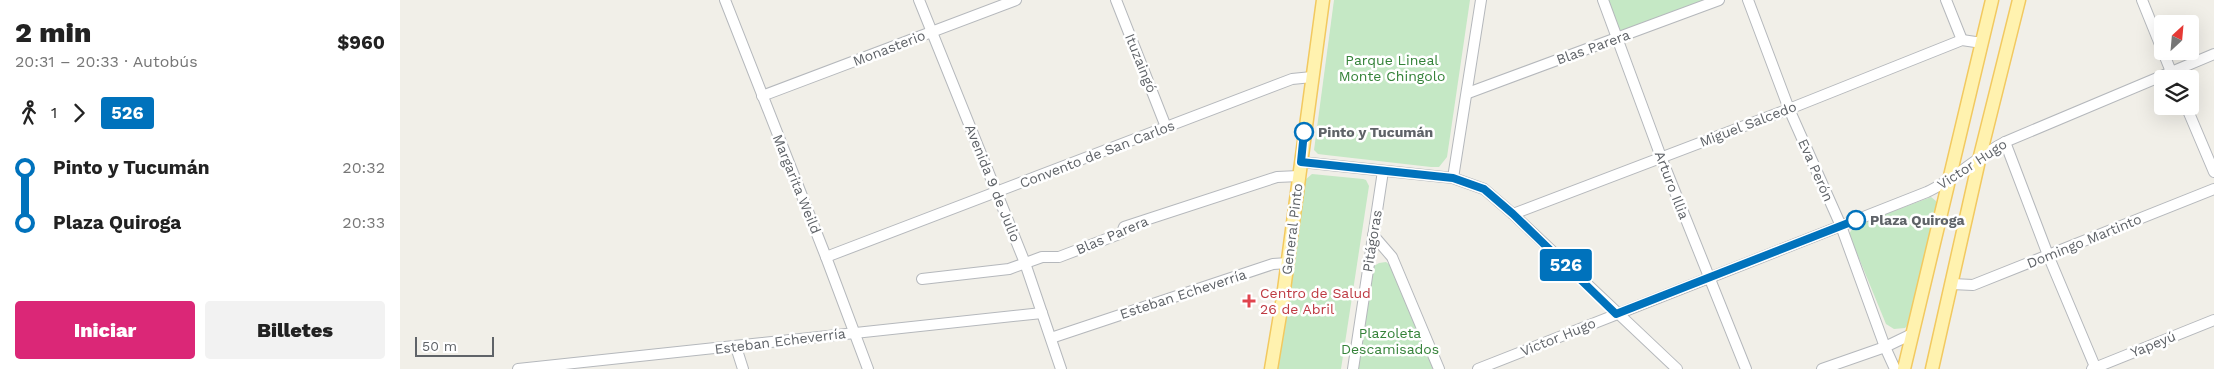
<!DOCTYPE html>
<html lang="es">
<head>
<meta charset="utf-8">
<style>
  :root { --surface:#fff; --page:#f2f2f2; --text:#222; --muted:#767676; --accent:#db2777 }
  body { margin:0; font-family:"Work Sans",sans-serif; background:var(--page); color:var(--text); height:100vh; display:flex; flex-direction:column; font-size:19px; white-space:nowrap }
  * { box-sizing:border-box; margin:0 }
  p { font-size:16px; color:var(--muted) }
  .icon { flex:none; width:28px; height:28px; fill:none; stroke:currentColor; stroke-width:2; stroke-linecap:round; stroke-linejoin:round }
  .map { position:relative; flex:1; overflow:hidden }
  .drawer { display:flex; flex-direction:column; background:var(--surface); width:400px }
  .drawer>* { flex:none }
  .badge { padding:0 10px; border-radius:4px; font-size:18px; line-height:32px }
  .needle { width:32px; rotate:26deg }
  .buttons { position:absolute; left:1754px; top:15px; display:grid; gap:10px }
  .buttons a { display:grid; place-items:center; width:45px; height:45px; border-radius:5px; background:var(--surface); box-shadow:0 5px 20px #0002; font-size:25px }
  .scale { position:absolute; left:15px; bottom:12px; width:79px; box-sizing:border-box; padding-left:5px; border:2px solid #5f6368; border-top:0; font-size:14px; line-height:18px; white-space:nowrap; color:#5f6368; -webkit-text-stroke:4px #fff; paint-order:stroke }
  .map>.badge { position:absolute; translate:-50% -50%; box-shadow:0 0 0 2px #fff }
  .legs { display:flex; align-items:center; gap:8px; height:55px; padding:0 15px; font-size:16px }
  .legs p { margin-inline-start:auto }
  .summary { display:flex; align-items:center; justify-content:space-between; height:85px; padding:0 15px }
  h1 { font-size:28px; font-weight:800; line-height:38px }
  .action { display:flex; gap:10px; margin-top:auto; padding:10px 15px }
  .action a { flex:1; height:58px; border-radius:5px; background:var(--accent); color:#fff; font-size:20px; font-weight:800; line-height:58px; text-align:center }
  .action a+a { background:var(--page); color:var(--text) }
  ul { padding:0 15px; list-style:none }
  li { display:flex; align-items:center; gap:18px; height:55px; font-size:19px }
  li i { display:grid; place-items:center; width:8px; height:100%; margin:0 6px; background:currentColor }
  li i::after { content:''; width:12px; height:12px; margin:-6px; border:4px solid; border-radius:50%; background:var(--surface) }
  li p { margin-inline-start:auto }
  li:first-child i { background:linear-gradient(#0000 50%,currentColor 0) }
  li:last-child i { background:linear-gradient(currentColor 50%,#0000 0) }
  main { display:flex; flex:1; min-height:0 }
  .map>svg:first-child { display:block }
  .green { fill:#c5e8c5 }
  .lines { fill:none; stroke-linecap:round; stroke-linejoin:round }
  .minor-casing { stroke:#b5b8bc; stroke-width:12 }
  .major-casing { stroke:#f2c960; stroke-width:15 }
  .minor { stroke:#fff; stroke-width:10 }
  .major { stroke:#fff2af; stroke-width:12 }
  .line-1-casing { stroke:#fff; stroke-width:11 }
  .line-1 { stroke:#0072bc; stroke-width:8 }
  .stop-1-dot { fill:#fff; stroke:#0072bc; stroke-width:2.5 }
  .health-dot { fill:#e0444e; stroke:#fff; stroke-width:2 }
  .labels { text-anchor:middle; dominant-baseline:central; stroke-width:5; stroke-linejoin:round; paint-order:stroke }
  .street-label { font-size:14px; fill:#5f6368; stroke:#fff }
  .park-label { font-size:14px; fill:#348238; stroke:#fff }
  .stop-label { font-size:14px; font-weight:bold; fill:#5f6368; stroke:#fff; text-anchor:start }
  .health-label { font-size:14px; fill:#be3a42; stroke:#fff; text-anchor:start }
</style>
</head>
<body>
<main>
<section class="drawer">
<div class="summary"><div><h1>2 min</h1><p>20:31 – 20:33 · Autobús</p></div><b>$960</b></div>
<div class="legs"><svg class="icon" aria-label="walk" viewBox="0 0 24 24"><circle cx="13" cy="4" r="2"/><path d="M13 8l-2 6 4 7M11 14l-3 7M7 12l3-4h3l4 4"/></svg>1<svg class="icon" aria-label="forward" viewBox="0 0 24 24"><path d="M9 5l7 7-7 7"/></svg><b class="badge" style="background:#0072bc;color:#fff">526</b></div>
<ul>
<li><i style="color:#0072bc"></i><b>Pinto y Tucumán</b><p>20:32</p></li>
<li><i style="color:#0072bc"></i><b>Plaza Quiroga</b><p>20:33</p></li>
</ul>
<div class="action"><a>Iniciar</a><a>Billetes</a></div>
</section>
<div class="map">
<svg width="1814" height="369" viewBox="0 0 1814 369">
  <rect width="100%" height="100%" fill="#f1efe8"/>
  <g class="green">
    <path d="M934,0h136l-23,157 -8,10h-8l-105,-12 -8,-1 -4,-4z"/>
    <path d="M1203,0h116l-102,38z"/>
    <path d="M912,174l51,5 3,1 3,6 -28,183h-64l28,-189z"/>
    <path d="M1531,197l5,4v4l-25,117 -6,6 -11,1 -8,-5 -37,-90 5,-8z"/>
    <path d="M986,262l4,3 43,104h-75l16,-103 5,-3z"/>
  </g>
  <g class="lines">
    <defs>
      <g id="minor">
        <path d="M325,0l101,257 42,112"/>
        <path d="M519,0l106,263 36,106"/>
        <path d="M716,0l50,127"/>
        <path d="M1203,0l58,157 85,212"/>
        <path d="M1348,0l41,109 52,117 44,121 10,22"/>
        <path d="M1546,0l16,40"/>
        <path d="M1742,0l32,79"/>
        <path d="M1068,93l251,-93"/>
        <path d="M362,96l254,-96"/>
        <path d="M1786,106l28,66"/>
        <path d="M1605,142l43,113 48,114"/>
        <path d="M901,162l152,16 31,11 29,25 164,155"/>
        <path d="M1053,178l28,-178"/>
        <path d="M1113,214l276,-105 173,-69 20,3"/>
        <path d="M973,235l19,22 47,112"/>
        <path d="M426,257l466,-178 20,-2"/>
        <path d="M522,279l87,-10 33,-12h17l63,-24 2,-6 153,-50 22,-1"/>
        <path d="M1552,284l21,1 241,-96"/>
        <path d="M651,338l222,-74 15,-1"/>
        <path d="M336,347l7,22"/>
        <path d="M118,369l524,-56"/>
        <path d="M953,369l30,-198"/>
        <path d="M1078,369l449,-177c29,-13 50,-36 78,-50l209,-88"/>
        <path d="M1422,369l63,-22 27,-13"/>
        <path d="M1692,369l122,-49"/>
      </g>
      <g id="major">
        <path d="M871,369l12,-72 40,-297"/>
        <path d="M1504,369l88,-369"/>
        <path d="M1532,369l48,-213 39,-156"/>
      </g>
    </defs>
    <use href="#minor" class="minor-casing"/>
    <use href="#major" class="major-casing"/>
    <use href="#minor" class="minor"/>
    <use href="#major" class="major"/>
  </g>
  <g class="lines">
    <defs>
      <path id="line-1" d="M904,132l-3,30 152,16 31,11 29,25 103,100 240,-94"/>
    </defs>
    <use href="#line-1" class="line-1-casing"/>
    <use href="#line-1" class="line-1"/>
  </g>
  <g class="stop-1-dot">
    <circle cx="904" cy="132" r="9"/>
    <circle cx="1456" cy="220" r="9"/>
  </g>
  <path class="health-dot" d="M846.5 293.5h5v5h5v5h-5v5h-5v-5h-5v-5h5z"/>
  <g class="labels">
    <g class="street-label">
      <text transform="translate(1193 47) rotate(-20)">Blas Parera</text>
      <text transform="translate(489 48) rotate(-21)">Monasterio</text>
      <text transform="translate(741 63) rotate(68)">Ituzaingó</text>
      <text transform="translate(1348 124) rotate(-21)">Miguel Salcedo</text>
      <text transform="translate(697 154) rotate(-21)">Convento de San Carlos</text>
      <text transform="translate(1572 164) rotate(-33)">Victor Hugo</text>
      <text transform="translate(1416 170) rotate(66)">Eva Perón</text>
      <text transform="translate(593 183) rotate(68)">Avenida 9 de Julio</text>
      <text transform="translate(397 184) rotate(68)">Margarita Weild</text>
      <text transform="translate(1272 185) rotate(69)">Arturo Illia</text>
      <text transform="translate(892 229) rotate(-83)">General Pinto</text>
      <text transform="translate(712 235) rotate(-23)">Blas Parera</text>
      <text transform="translate(972 241) rotate(-81)">Pitágoras</text>
      <text transform="translate(1684 241) rotate(-22)">Domingo Martinto</text>
      <text transform="translate(783 294) rotate(-18)">Esteban Echeverría</text>
      <text transform="translate(1158 337) rotate(-22)">Victor Hugo</text>
      <text transform="translate(380 341) rotate(-7)">Esteban Echeverría</text>
      <text transform="translate(1753 344) rotate(-22)">Yapeyú</text>
    </g>
    <g class="park-label">
      <text x="992" y="60">Parque Lineal<tspan x="992" dy="16">Monte Chingolo</tspan></text>
      <text x="990" y="333">Plazoleta<tspan x="990" dy="16">Descamisados</tspan></text>
    </g>
    <g class="stop-label">
      <text x="918" y="132">Pinto y Tucumán</text>
      <text x="1470" y="220">Plaza Quiroga</text>
    </g>
    <g class="health-label">
      <text x="860" y="293">Centro de Salud<tspan x="860" dy="16">26 de Abril</tspan></text>
    </g>
  </g>
</svg>
<div class="buttons">
<a><svg class="needle" viewBox="-14 -14 28 28"><path d="M0-13l5 13h-10z" fill="#e53935"/><path d="M0 13l5-13h-10z" fill="#767676"/></svg></a>
<a><svg class="icon" aria-label="layers" viewBox="0 0 24 24"><path d="M12 4l9 5-9 5-9-5zM3 14l9 5 9-5"/></svg></a>
</div>
<div class="scale">50 m</div>
<b class="badge" style="left:1166px;top:265px;background:#0072bc;color:#fff">526</b>
</div>
</main>
</body>
</html>
